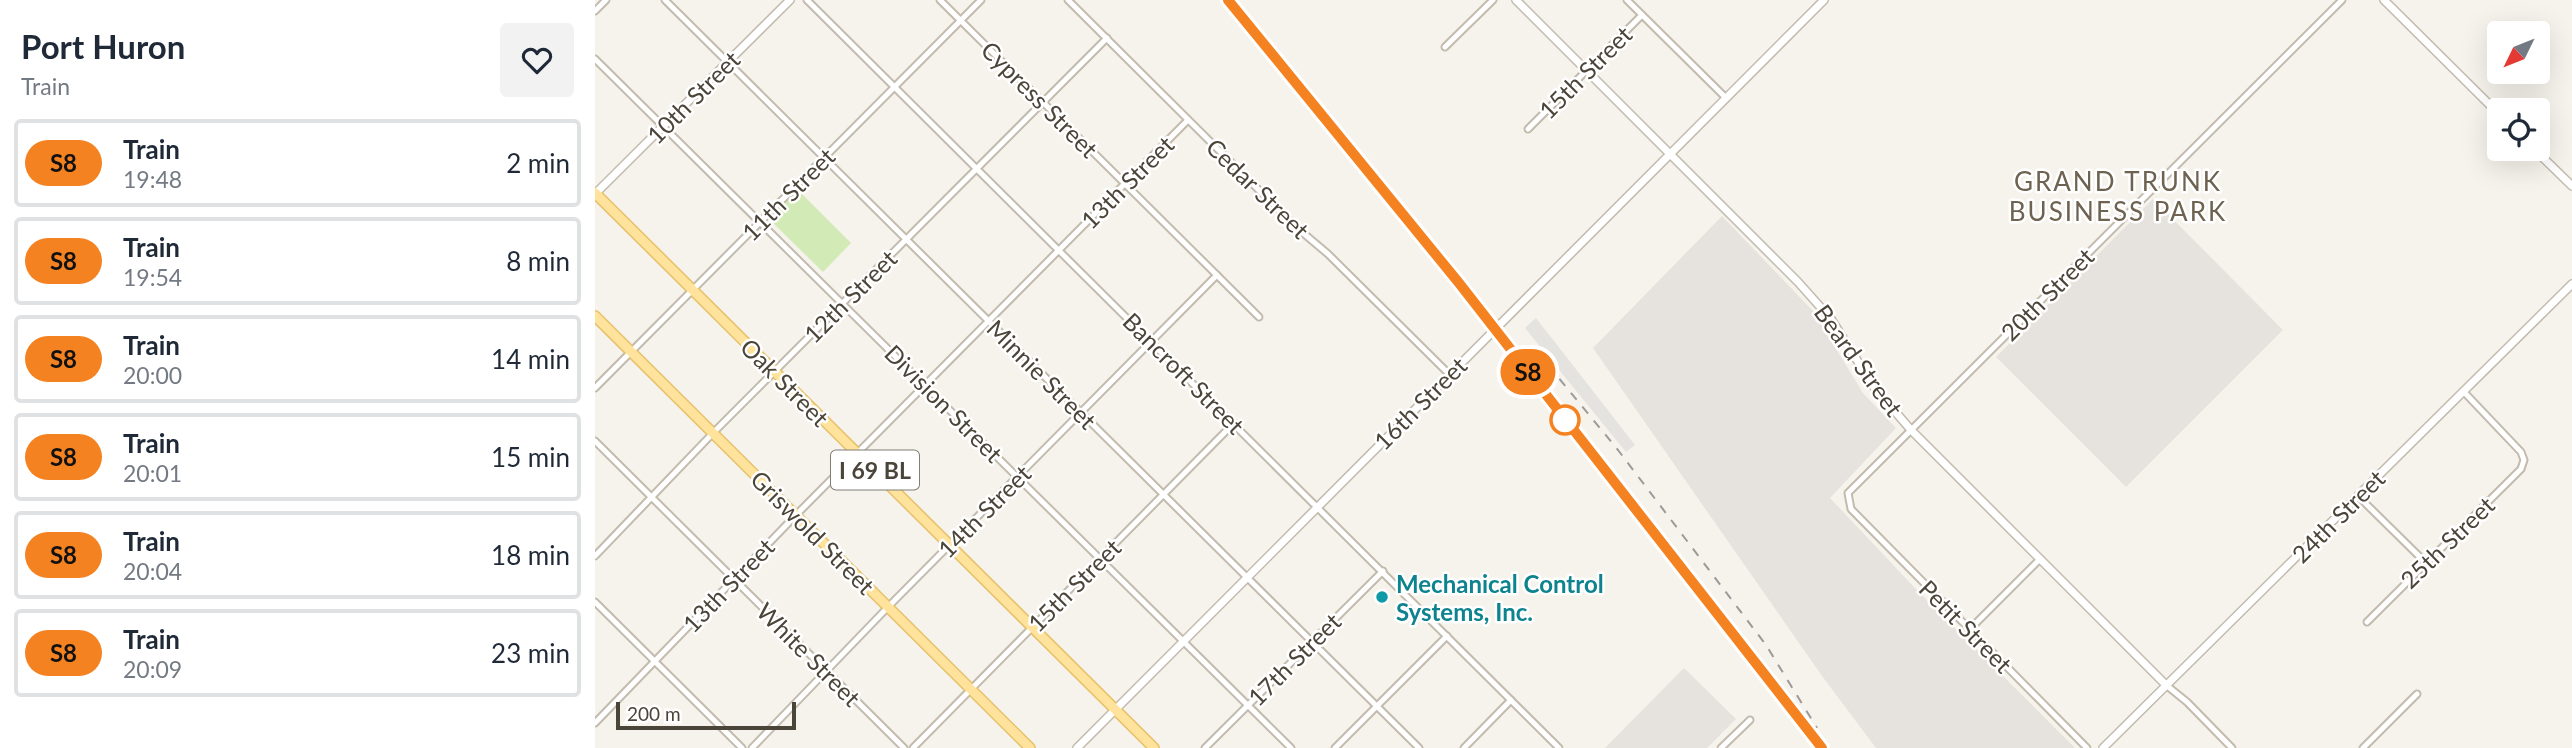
<!DOCTYPE html>
<html lang="en">
<head>
<meta charset="utf-8">
<style>
  :root { --surface:#fff; --page:#f2f2f3; --text:#1f2937; --muted:#747a83; --line:#e0e1e3 }
  body { margin:0; font-family:Lato,sans-serif; background:var(--page); color:var(--text); height:100vh; display:flex; flex-direction:column; font-size:26px; white-space:nowrap }
  * { box-sizing:border-box; margin:0 }
  p { font-size:23px; color:var(--muted) }
  .icon { flex:none; width:38px; height:38px; fill:none; stroke:currentColor; stroke-width:2; stroke-linecap:round; stroke-linejoin:round }
  .map { position:relative; flex:1; overflow:hidden }
  .side { display:flex; flex-direction:column; background:var(--surface); width:595px }
  .side>* { flex:none }
  .badge { padding:0 14px; border-radius:23px; font-size:24px; line-height:46px }
  .needle { width:46px; rotate:227deg }
  .buttons { position:absolute; left:1892px; top:21px; display:grid; gap:14px }
  .buttons a { display:grid; place-items:center; width:63px; height:63px; border-radius:7px; background:var(--surface); box-shadow:0 7px 28px #0002; font-size:35px }
  .scale { position:absolute; left:21px; bottom:18px; width:180px; box-sizing:border-box; padding-left:7px; border:4px solid #4b4439; border-top:0; font-size:19px; line-height:24px; white-space:nowrap; color:#4b4439; -webkit-text-stroke:5px #fff; paint-order:stroke }
  .map>.badge { position:absolute; translate:-50% -50%; box-shadow:0 0 0 4px #fff }
  .round { display:grid; place-items:center; flex:none; width:74px; height:74px; border-radius:7px; background:var(--page) }
  .overview { display:flex; align-items:center; justify-content:space-between; height:119px; padding:0 21px }
  h1 { font-size:33px; font-weight:700; line-height:52px }
  ul { padding:0; list-style:none }
  li { display:flex; align-items:center; gap:21px; height:88px; margin:0 14px 10px; padding:0 7px; border:4px solid var(--line); border-radius:7px }
  li div { flex:1 }
  li b { display:block; font-size:26px }
  li em { font-style:normal }
  li .badge { min-width:77px; font-weight:700; text-align:center }
  main { display:flex; flex:1; min-height:0 }
  .map>svg:first-child { display:block }
  .industrial { fill:#e6e2dd }
  .green { fill:#d2eab5 }
  .parking { fill:#e5e3e0 }
  .lines { fill:none; stroke-linecap:round; stroke-linejoin:round }
  .minor-casing { stroke:#c2bbae; stroke-width:9 }
  .tertiary-casing { stroke:#c2bbae; stroke-width:10 }
  .primary-casing { stroke:#e6c16a; stroke-width:12 }
  .minor { stroke:#fff; stroke-width:5 }
  .tertiary { stroke:#fff; stroke-width:7 }
  .primary { stroke:#ffe39c; stroke-width:9 }
  .rail { stroke:#9a9a9a; stroke-width:2; stroke-dasharray:9 9; stroke-linecap:butt }
  .line-casing { stroke:#fff; stroke-width:16 }
  .line { stroke:#f58220; stroke-width:10 }
  .stop-dot { fill:#fff; stroke:#f58220; stroke-width:3.5 }
  .culture-dot { fill:#0f9aa8; stroke:#fff; stroke-width:2.5 }
  .labels { text-anchor:middle; dominant-baseline:central; stroke-width:5; stroke-linejoin:round; paint-order:stroke }
  .shield { fill:#fff; stroke:#817c74; stroke-width:2 }
  .shield-label { font-size:23px; font-weight:bold; fill:#4b4439 }
  .street-label { font-size:24px; fill:#4b4439; stroke:#fff }
  .culture-label { font-size:24px; font-weight:bold; fill:#0d838f; stroke:#fff; text-anchor:start }
  .neighbourhood-label { font-size:26px; letter-spacing:2px; fill:#6e6250; stroke:#fff }
</style>
</head>
<body>
<main>
<section class="side">
<div class="overview"><div><h1>Port Huron</h1><p>Train</p></div><a class="round"><svg class="icon" aria-label="heart" viewBox="0 0 24 24"><path d="M12 20l-8-8c-3-5 5-10 8-4 3-6 11-1 8 4z"/></svg></a></div>
<ul>
<li><span class="badge" style="background:#f58220;color:#111">S8</span><div><b>Train</b><p>19:48</p></div><em>2 min</em></li>
<li><span class="badge" style="background:#f58220;color:#111">S8</span><div><b>Train</b><p>19:54</p></div><em>8 min</em></li>
<li><span class="badge" style="background:#f58220;color:#111">S8</span><div><b>Train</b><p>20:00</p></div><em>14 min</em></li>
<li><span class="badge" style="background:#f58220;color:#111">S8</span><div><b>Train</b><p>20:01</p></div><em>15 min</em></li>
<li><span class="badge" style="background:#f58220;color:#111">S8</span><div><b>Train</b><p>20:04</p></div><em>18 min</em></li>
<li><span class="badge" style="background:#f58220;color:#111">S8</span><div><b>Train</b><p>20:09</p></div><em>23 min</em></li>
</ul>
</section>
<div class="map">
<svg width="1977" height="748" viewBox="0 0 1977 748">
  <rect width="100%" height="100%" fill="#f6f3ec"/>
  <g class="industrial">
    <path d="M1558,199l130,131 -157,157 -130,-130z"/>
    <path d="M1127,216l91,95 50,82 33,35 -66,70 83,88 162,162h-199l-54,-72 -229,-328z"/>
    <path d="M1089,668l52,51 -29,29h-102z"/>
  </g>
  <path class="green" d="M203,190l53,53 -28,29 -54,-53z"/>
  <path class="parking" d="M941,318l99,127 -9,7 -101,-124z"/>
  <g class="lines">
    <defs>
      <g id="minor">
        <path d="M70,0l754,748"/>
        <path d="M212,0l752,748"/>
        <path d="M345,0l319,317"/>
        <path d="M473,0l228,227 32,27 121,120"/>
        <path d="M1032,0l99,98"/>
        <path d="M0,11l11,-11"/>
        <path d="M850,47l48,-47"/>
        <path d="M0,59l696,689"/>
        <path d="M933,129l114,-114"/>
        <path d="M0,388l386,-388"/>
        <path d="M0,441l309,307"/>
        <path d="M1763,496l67,66"/>
        <path d="M0,556l118,-123 394,-395"/>
        <path d="M0,602l147,146"/>
        <path d="M1772,622l154,-153 3,-9 -3,-8 -57,-60"/>
        <path d="M1374,630l71,-71"/>
        <path d="M1571,685l21,17 45,46"/>
        <path d="M0,723l201,-208 392,-395"/>
        <path d="M157,748l136,-141 329,-332"/>
        <path d="M318,748l321,-325"/>
        <path d="M610,748l178,-177"/>
        <path d="M740,748l112,-112"/>
        <path d="M869,748l47,-48"/>
        <path d="M1126,748l29,-28"/>
        <path d="M1492,748l-236,-239 -3,-16 494,-493"/>
        <path d="M1768,748l54,-54"/>
      </g>
      <g id="tertiary">
        <path d="M921,0l282,282 33,37 43,68 37,43 255,255"/>
        <path d="M1789,0l115,114"/>
        <path d="M1939,149l38,37"/>
        <path d="M0,194l195,-194"/>
        <path d="M482,748l747,-748"/>
        <path d="M1508,748l469,-464"/>
      </g>
      <g id="primary">
        <path d="M0,193l559,555"/>
        <path d="M0,316l435,432"/>
      </g>
    </defs>
    <use href="#minor" class="minor-casing"/>
    <use href="#tertiary" class="tertiary-casing"/>
    <use href="#primary" class="primary-casing"/>
    <use href="#minor" class="minor"/>
    <use href="#tertiary" class="tertiary"/>
    <use href="#primary" class="primary"/>
    <g class="rail">
      <path d="M633,0l232,283 362,465"/>
      <path d="M953,365l70,85 148,195 51,83"/>
    </g>
  </g>
  <g class="lines">
    <defs>
      <path id="line" d="M633,0l231,283 363,465"/>
    </defs>
    <use href="#line" class="line-casing"/>
    <use href="#line" class="line"/>
  </g>
  <circle class="stop-dot" cx="970" cy="420" r="14"/>
  <circle class="culture-dot" cx="787" cy="597" r="7"/>
  <g class="labels">
    <rect class="shield" x="236" y="450.5" width="88" height="39" rx="5"/>
    <g class="shield-label">
      <text x="280" y="470">I 69 BL</text>
    </g>
    <g class="street-label">
      <text transform="translate(990 72) rotate(-45)">15th Street</text>
      <text transform="translate(98 97) rotate(-45)">10th Street</text>
      <text transform="translate(445 99) rotate(45)">Cypress Street</text>
      <text transform="translate(532 182) rotate(-45)">13th Street</text>
      <text transform="translate(663 188) rotate(44)">Cedar Street</text>
      <text transform="translate(193 194) rotate(-45)">11th Street</text>
      <text transform="translate(1452 294) rotate(-45)">20th Street</text>
      <text transform="translate(255 296) rotate(-45)">12th Street</text>
      <text transform="translate(1264 360) rotate(54)">Beard Street</text>
      <text transform="translate(589 373) rotate(45)">Bancroft Street</text>
      <text transform="translate(447 374) rotate(45)">Minnie Street</text>
      <text transform="translate(190 382) rotate(45)">Oak Street</text>
      <text transform="translate(349 403) rotate(45)">Division Street</text>
      <text transform="translate(825 403) rotate(-45)">16th Street</text>
      <text transform="translate(389 511) rotate(-45)">14th Street</text>
      <text transform="translate(1743 516) rotate(-45)">24th Street</text>
      <text transform="translate(218 532) rotate(45)">Griswold Street</text>
      <text transform="translate(1852 542) rotate(-44)">25th Street</text>
      <text transform="translate(133 585) rotate(-46)">13th Street</text>
      <text transform="translate(479 585) rotate(-45)">15th Street</text>
      <text transform="translate(1371 626) rotate(45)">Petit Street</text>
      <text transform="translate(214 654) rotate(45)">White Street</text>
      <text transform="translate(699 659) rotate(-45)">17th Street</text>
    </g>
    <g class="culture-label">
      <text x="801" y="583">Mechanical Control<tspan x="801" dy="28">Systems, Inc.</tspan></text>
    </g>
    <g class="neighbourhood-label">
      <text x="1523" y="181">GRAND TRUNK<tspan x="1523" dy="30">BUSINESS PARK</tspan></text>
    </g>
  </g>
</svg>
<div class="buttons">
<a><svg class="needle" viewBox="-14 -14 28 28"><path d="M0-13l5 13h-10z" fill="#e53935"/><path d="M0 13l5-13h-10z" fill="#747a83"/></svg></a>
<a><svg class="icon" aria-label="locate" viewBox="0 0 24 24"><circle cx="12" cy="12" r="6"/><path d="M12 2v4M12 18v4M2 12h4M18 12h4"/></svg></a>
</div>
<div class="scale">200 m</div>
<b class="badge" style="left:933px;top:372px;background:#f58220;color:#111">S8</b>
</div>
</main>
</body>
</html>
